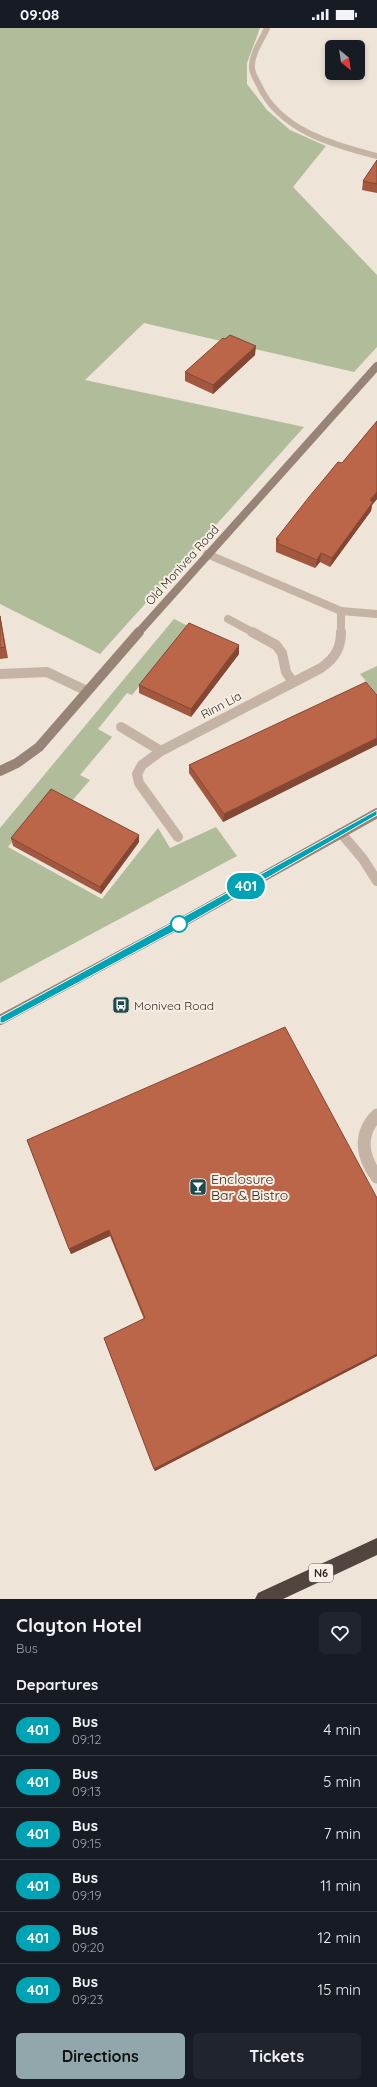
<!DOCTYPE html>
<html lang="en">
<head>
<meta charset="utf-8">
<style>
  :root { --surface:#171b24; --page:#20242c; --text:#f1f3f6; --muted:#9ea1a6; --line:#363941; --accent:#92a7ab }
  body { margin:0; font-family:Quicksand,sans-serif; background:var(--page); color:var(--text); height:100vh; display:flex; flex-direction:column; font-size:15px; white-space:nowrap }
  * { box-sizing:border-box; margin:0 }
  p { font-size:13px; color:var(--muted) }
  .icon { flex:none; width:22px; height:22px; fill:none; stroke:currentColor; stroke-width:2; stroke-linecap:round; stroke-linejoin:round }
  .map { position:relative; height:1571px; overflow:hidden }
  .details { display:flex; flex-direction:column; background:var(--surface); flex:1 }
  .details>* { flex:none }
  .badge { padding:0 8px; border-radius:13px; font-size:14px; line-height:26px }
  .needle { width:26px; rotate:151deg }
  .tools { position:absolute; left:325px; top:12px; display:grid; gap:8px }
  .tools a { display:grid; place-items:center; width:40px; height:40px; border-radius:6px; background:var(--surface); box-shadow:0 2px 6px #0003; font-size:20px }
  .map>.badge { position:absolute; translate:-50% -50%; box-shadow:0 0 0 2px #fff }
  h2 { padding:0 16px; font-size:15px; line-height:36px }
  .round { display:grid; place-items:center; flex:none; width:42px; height:42px; border-radius:6px; background:var(--page) }
  .overview { display:flex; align-items:center; justify-content:space-between; height:68px; padding:0 16px }
  h1 { font-size:19px; font-weight:800; line-height:30px }
  .button { display:flex; gap:8px; margin-top:auto; padding:8px 16px }
  .button a { flex:1; height:46px; border-radius:6px; background:var(--accent); color:#111; font-size:16px; font-weight:800; line-height:46px; text-align:center }
  .button a+a { background:var(--page); color:var(--text) }
  ul { padding:0; list-style:none }
  li { display:flex; align-items:center; gap:12px; height:52px; padding:0 16px; border-top:1px solid var(--line) }
  li div { flex:1 }
  li b { display:block; font-size:15px }
  li em { font-style:normal }
  li .badge { min-width:44px; font-weight:700; text-align:center }
  .status { display:flex; justify-content:space-between; align-items:center; height:28px; padding:0 20px; background:var(--surface); direction:ltr }
  .status svg { height:11px; fill:currentColor }
  .map>svg:first-child { display:block }
  .green { fill:#b0bc9a }
  .lines { fill:none; stroke-linecap:round; stroke-linejoin:round }
  .lane-far1 { stroke:#c5b4a6; stroke-width:10 }
  .lane { stroke:#c5b4a6; stroke-width:13 }
  .street-far2 { stroke:#c5b4a6; stroke-width:6 }
  .street-far1 { stroke:#c5b4a6; stroke-width:8 }
  .street { stroke:#c5b4a6; stroke-width:10 }
  .secondary-far1 { stroke:#988477; stroke-width:8 }
  .secondary { stroke:#988477; stroke-width:10 }
  .highway { fill:#52443e; fill-rule:evenodd }
  .wall { fill:#a1583f }
  .shaded-wall { fill:#834733 }
  .building { fill:#bb6649; stroke:#834733 }
  .line { fill:#00a3b4; stroke:#fff }
  .stop-dot { fill:#fff; stroke:#00a3b4; stroke-width:2 }
  .labels { text-anchor:middle; dominant-baseline:central; stroke-width:4; stroke-linejoin:round; paint-order:stroke }
  .shield { fill:#f7eee4; stroke:#6d655f; stroke-width:1 }
  .shield-label { font-size:11px; font-weight:bold; fill:#322a26 }
  .street-label { font-size:12px; fill:#322a26; stroke:#f7eee4 }
  .poi-label { font-size:12px; fill:#322a26; stroke:#f7eee4; text-anchor:start }
  .near-poi-label { font-size:14px; fill:#322a26; stroke:#f7eee4; text-anchor:start }
</style>
</head>
<body>
<div class="status"><b>09:08</b><svg viewBox="0 0 49 12"><path d="M0 12V9h3v3zM5 12V6h3v6zM10 12V3h3v9zM15 12V0h3v12zM26 1h20v11H26zM47 4h2v5h-2z"/></svg></div>
<div class="map">
<svg width="377" height="1571" viewBox="0 0 377 1571">
  <rect width="100%" height="100%" fill="#eee4d8"/>
  <g class="green">
    <path d="M0,0h260l-13,35v21l20,26 23,20 36,16 -33,41 84,88v72l-23,25 -210,-49 -59,57 219,47 -204,227 -100,-50z"/>
    <path d="M174,591l14,7 -56,69 -5,-2 -29,36 14,8 -32,38 10,5 -19,22 -18,-9 -45,54 94,52 56,-71 12,20 46,-21 21,29 -237,127v-155z"/>
    <path d="M377,638v28l-17,-20z"/>
  </g>
  <g class="lines">
    <g class="lane-far1">
      <path d="M0,646l47,-2 40,19"/>
      <path d="M341,805l22,26 14,22"/>
    </g>
    <path class="lane" d="M377,1087c-19,19 -15,42 0,62"/>
    <path class="street-far2" d="M267,0c-5,12 -16,26 -15,40 0,5 4,11 7,17 20,45 74,60 118,71"/>
    <g class="street-far1">
      <path d="M207,526l134,57v22"/>
      <path d="M341,583l36,3"/>
      <path d="M228,591l26,14"/>
    </g>
    <g class="street">
      <path d="M252,604l24,13 6,8 4,19 7,10"/>
      <path d="M121,699l40,24"/>
      <path d="M178,809l-39,-54 -2,-9 5,-9 19,-14 160,-83c13,-9 20,-19 20,-36"/>
    </g>
    <path class="secondary-far1" d="M138,605l239,-267"/>
    <g class="secondary">
      <path d="M0,743l17,-8 22,-16 100,-115"/>
      <path d="M0,992l177,-95 200,-112"/>
    </g>
    <path class="highway" d="M377,1510v17l-94,44h-28l3,-6z"/>
  </g>
  <g class="wall">
    <path d="M377,132v33l-15,-3 1,-9z"/>
    <path d="M225,311l30,16 -42,39 -28,-13v-9z"/>
    <path d="M377,393v78l-5,6 -1,6 -41,56 -10,-5 -5,6 -39,-16v-13l66,-76z"/>
    <path d="M0,587l8,43 -8,1z"/>
    <path d="M239,626l-48,63 -52,-24v-8z"/>
    <path d="M377,667v50l-154,77 -34,-49v-8z"/>
    <path d="M139,807v7l-38,52 -88,-48 -2,-8z"/>
    <path d="M27,1112l350,58v158l-222,115 -51,-133 40,-19 -34,-83 -39,18z"/>
  </g>
  <g class="shaded-wall">
    <path d="M256,318l-1,9 -42,39v-9z"/>
    <path d="M377,464v7l-5,6 -1,6 -41,56 2,-9 38,-58z"/>
    <path d="M321,525l-1,9 -5,6 2,-8z"/>
    <path d="M239,617v9l-48,63v-8z"/>
    <path d="M377,710v7l-154,77 1,-8z"/>
    <path d="M139,807v7l-38,52 -1,-7z"/>
    <path d="M109,1202l1,6 -39,18 -2,-5z"/>
    <path d="M377,1326v2l-222,115 -1,-2z"/>
  </g>
  <g class="building">
    <path d="M377,132v24l-14,-3z"/>
    <path d="M230,307l26,11 -43,39 -28,-13 38,-34 2,1z"/>
    <path d="M377,393v71l-7,8 3,2 -41,56 -11,-5 -4,7 -40,-17 2,-3 -3,-1 33,-42 29,-35 4,1z"/>
    <path d="M0,588l5,31 -5,1z"/>
    <path d="M189,595l50,22 -48,64 -52,-24z"/>
    <path d="M366,654l11,13v43l-153,76 -35,-49z"/>
    <path d="M51,761l88,46 -39,52 -89,-49z"/>
    <path d="M285,999l92,171v156l-223,115 -50,-131 41,-20 -36,-88 -40,19 -42,-109z"/>
  </g>
  <path class="line" d="M377,782v5l-197,113 -177,95h-3v-6l174,-95z"/>
  <defs>
    <symbol id="bus-square" viewBox="-11 -11 22 22"><rect x="-9" y="-9" width="18" height="18" rx="4" fill="#1f4b4f" stroke="#f7eee4"/><path d="M-5-6H5V4H4V6H2V4H-2V6H-4V4H-5ZM-3.5-4V0h7V-4ZM-3.5 1.2v1.5H-2V1.2ZM2 1.2v1.5H3.5V1.2Z" fill="#fff"/></symbol>
    <symbol id="bar-square" viewBox="-11 -11 22 22"><rect x="-9" y="-9" width="18" height="18" rx="4" fill="#1f4b4f" stroke="#f7eee4"/><path d="M-6-5H6L.8 .8V4.5H3.5V6h-7V4.5H-.8V.8Z" fill="#fff"/></symbol>
  </defs>
  <g fill-rule="evenodd">
    <use href="#bus-square" x="111" y="967" width="20" height="20"/>
    <use href="#bar-square" x="188" y="1149" width="20" height="20"/>
  </g>
  <circle class="stop-dot" cx="179" cy="896" r="8"/>
  <g class="labels">
    <rect class="shield" x="309" y="1536" width="24" height="18" rx="3"/>
    <g class="shield-label">
      <text x="321" y="1545">N6</text>
    </g>
    <g class="street-label">
      <text transform="translate(182 537) rotate(-48)">Old Monivea Road</text>
      <text transform="translate(221 677) rotate(-28)">Rinn Lia</text>
    </g>
    <g class="poi-label">
      <text x="134" y="977">Monivea Road</text>
    </g>
    <g class="near-poi-label">
      <text x="211" y="1151">Enclosure<tspan x="211" dy="16">Bar &amp; Bistro</tspan></text>
    </g>
  </g>
</svg>
<div class="tools">
<a><svg class="needle" viewBox="-14 -14 28 28"><path d="M0-13l5 13h-10z" fill="#e53935"/><path d="M0 13l5-13h-10z" fill="#9ea1a6"/></svg></a>
</div>
<b class="badge" style="left:246px;top:858px;background:#00a3b4;color:#fff">401</b>
</div>
<section class="details">
<div class="overview"><div><h1>Clayton Hotel</h1><p>Bus</p></div><a class="round"><svg class="icon" aria-label="heart" viewBox="0 0 24 24"><path d="M12 20l-8-8c-3-5 5-10 8-4 3-6 11-1 8 4z"/></svg></a></div>
<h2>Departures</h2>
<ul>
<li><span class="badge" style="background:#00a3b4;color:#fff">401</span><div><b>Bus</b><p>09:12</p></div><em>4 min</em></li>
<li><span class="badge" style="background:#00a3b4;color:#fff">401</span><div><b>Bus</b><p>09:13</p></div><em>5 min</em></li>
<li><span class="badge" style="background:#00a3b4;color:#fff">401</span><div><b>Bus</b><p>09:15</p></div><em>7 min</em></li>
<li><span class="badge" style="background:#00a3b4;color:#fff">401</span><div><b>Bus</b><p>09:19</p></div><em>11 min</em></li>
<li><span class="badge" style="background:#00a3b4;color:#fff">401</span><div><b>Bus</b><p>09:20</p></div><em>12 min</em></li>
<li><span class="badge" style="background:#00a3b4;color:#fff">401</span><div><b>Bus</b><p>09:23</p></div><em>15 min</em></li>
</ul>
<div class="button"><a>Directions</a><a>Tickets</a></div>
</section>
</body>
</html>
